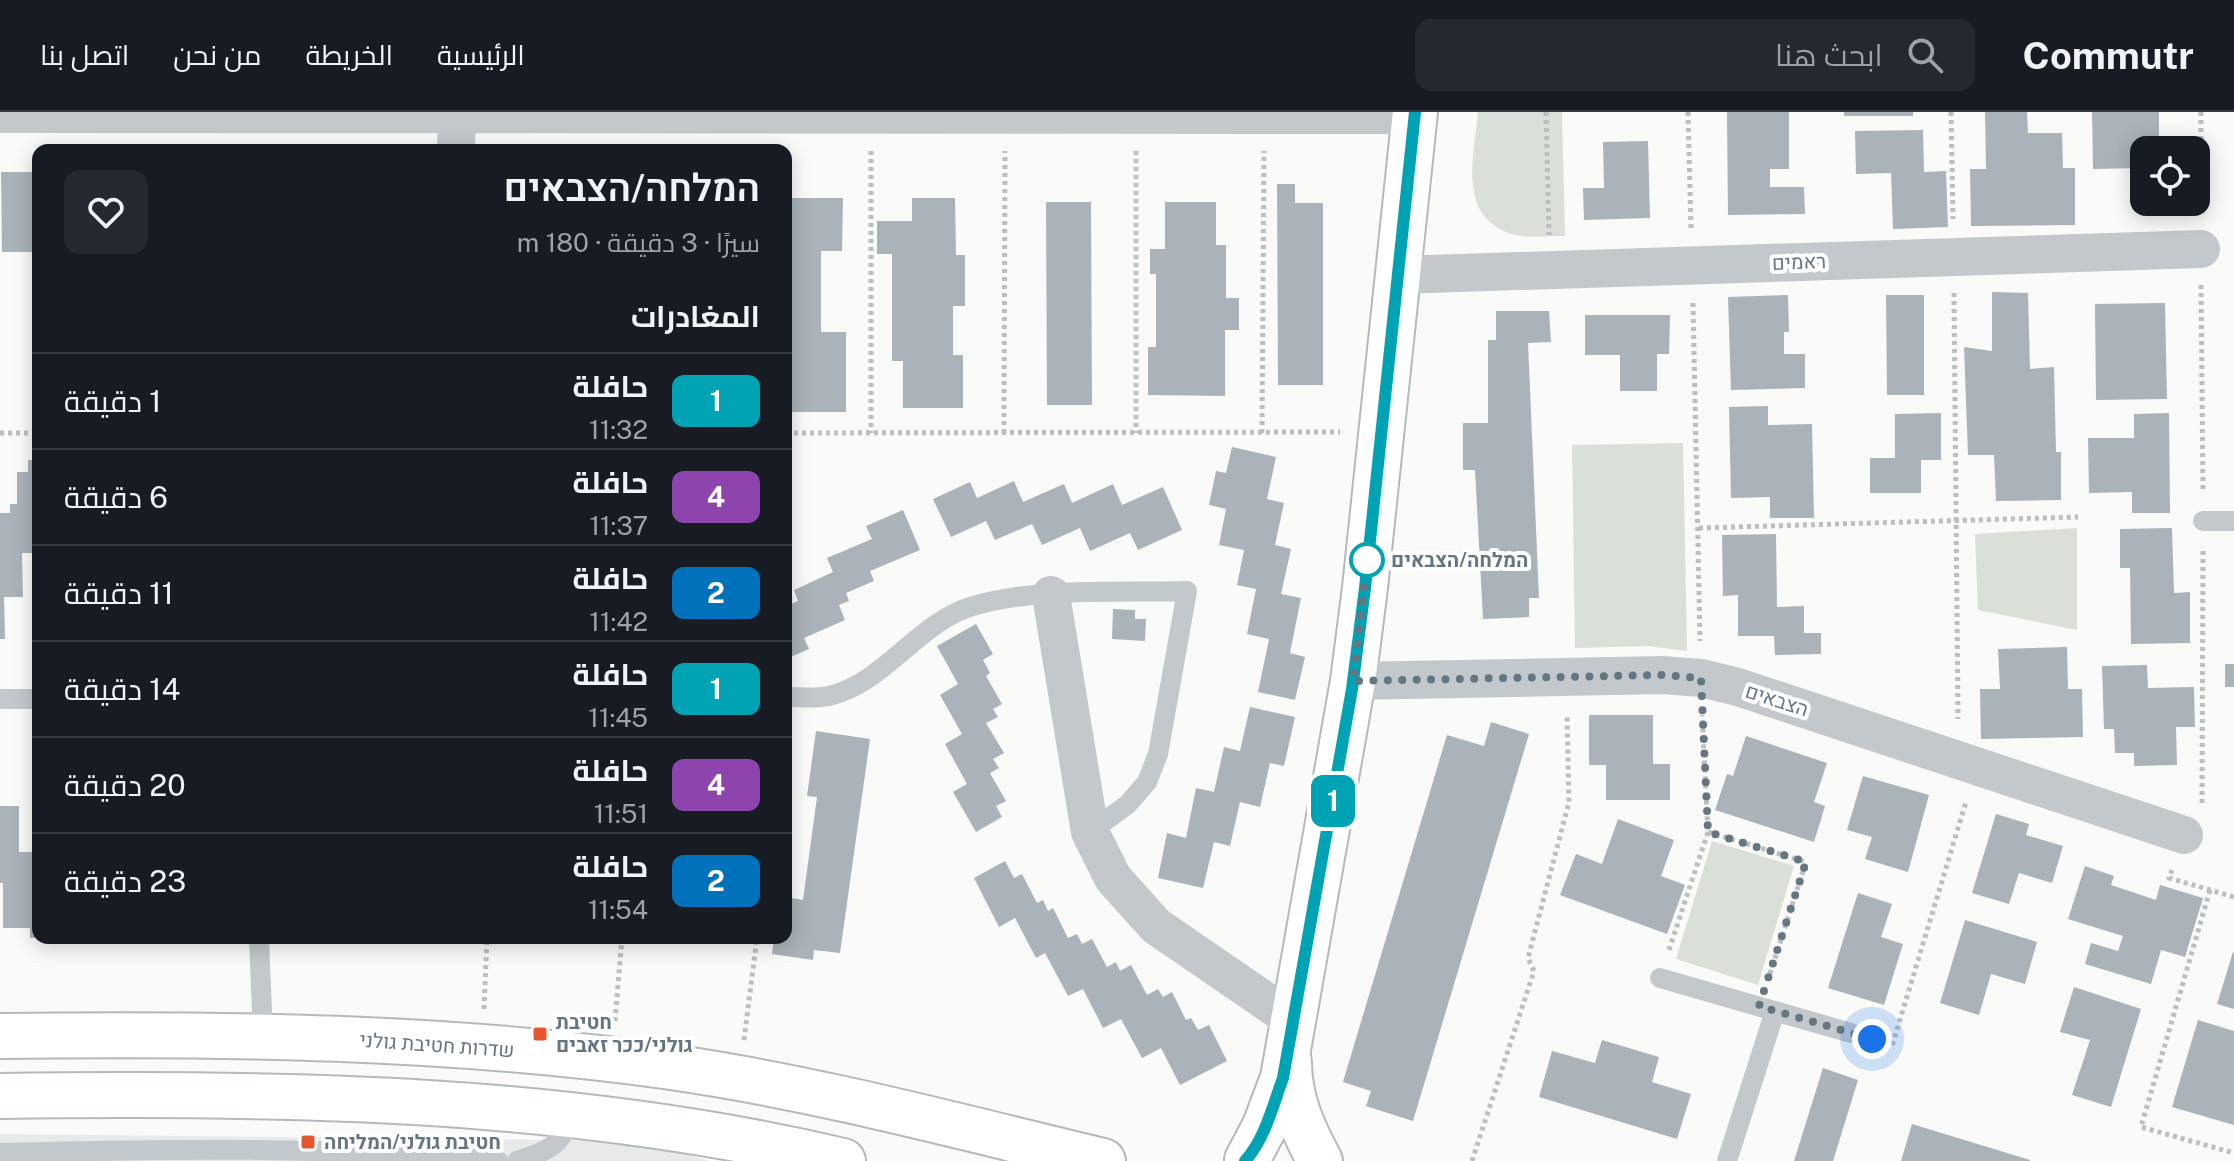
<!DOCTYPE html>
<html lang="ar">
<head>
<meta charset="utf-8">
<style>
  :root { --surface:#171b24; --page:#242831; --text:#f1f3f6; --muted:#9ea1a6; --line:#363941 }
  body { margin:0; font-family:"Public Sans",Cairo,Heebo,sans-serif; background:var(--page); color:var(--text); direction:rtl; height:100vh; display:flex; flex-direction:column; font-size:30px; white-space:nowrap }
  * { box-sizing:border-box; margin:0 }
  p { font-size:26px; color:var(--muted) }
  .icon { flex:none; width:44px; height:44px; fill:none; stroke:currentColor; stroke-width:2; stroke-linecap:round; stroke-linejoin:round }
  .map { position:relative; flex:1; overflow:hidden; direction:ltr }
  .sheet { position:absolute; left:32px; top:32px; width:760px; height:800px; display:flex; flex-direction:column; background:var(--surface); border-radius:16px; box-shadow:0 4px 20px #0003; direction:rtl }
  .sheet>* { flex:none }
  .badge { padding:0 16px; border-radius:12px; font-size:28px; line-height:52px }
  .fabs { position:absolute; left:2130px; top:24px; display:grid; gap:16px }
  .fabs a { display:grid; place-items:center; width:80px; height:80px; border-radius:16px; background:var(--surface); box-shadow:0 4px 20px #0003; font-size:40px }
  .you { position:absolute; width:40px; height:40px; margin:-20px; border:6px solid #fff; border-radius:50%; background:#1a73e8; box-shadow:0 0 0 12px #1a73e833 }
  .map>.badge { position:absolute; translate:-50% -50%; box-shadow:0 0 0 4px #fff }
  h2 { padding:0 32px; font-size:30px; line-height:72px }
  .round { display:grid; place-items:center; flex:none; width:84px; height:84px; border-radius:16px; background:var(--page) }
  .head { display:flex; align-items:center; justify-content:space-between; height:136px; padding:0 32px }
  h1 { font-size:38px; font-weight:600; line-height:60px }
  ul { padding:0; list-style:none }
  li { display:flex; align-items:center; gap:24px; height:96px; padding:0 32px; border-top:2px solid var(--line) }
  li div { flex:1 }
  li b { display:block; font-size:30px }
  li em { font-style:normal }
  li .badge { min-width:88px; font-weight:700; text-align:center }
  header { display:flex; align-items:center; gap:48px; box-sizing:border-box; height:112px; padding:0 40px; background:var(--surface); border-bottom:2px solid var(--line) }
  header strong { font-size:38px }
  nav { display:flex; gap:44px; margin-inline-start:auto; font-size:28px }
  .search { width:560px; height:72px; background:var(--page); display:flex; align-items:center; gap:20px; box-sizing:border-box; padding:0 28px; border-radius:16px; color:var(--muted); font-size:30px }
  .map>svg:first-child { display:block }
  .built { fill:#e8e9e9 }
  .green { fill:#dadfd7 }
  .building { fill:#aab3b9 }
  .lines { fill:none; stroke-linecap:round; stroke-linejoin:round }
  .secondary-casing { stroke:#b3babf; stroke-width:48 }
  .path { stroke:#bbbfc2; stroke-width:5; stroke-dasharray:4 4; stroke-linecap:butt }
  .lane { stroke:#c3c8cc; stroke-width:20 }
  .street { stroke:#c3c8cc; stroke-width:38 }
  .secondary { stroke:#fff; stroke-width:44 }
  .line-casing { stroke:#fff; stroke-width:18 }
  .line { stroke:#00a3b4; stroke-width:12 }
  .walk { stroke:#657683; stroke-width:8; stroke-dasharray:0 14.4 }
  .stop-dot { fill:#fff; stroke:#00a3b4; stroke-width:4 }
  .poi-dot { fill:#e4572e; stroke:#fff; stroke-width:3 }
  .labels { text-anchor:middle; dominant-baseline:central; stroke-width:8; stroke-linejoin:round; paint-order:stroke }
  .street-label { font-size:20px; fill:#657683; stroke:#fff }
  .stop-label { font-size:20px; font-weight:bold; fill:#657683; stroke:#fff; text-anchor:start }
  .poi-label { font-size:20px; font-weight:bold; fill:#657683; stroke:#fff; text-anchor:start }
</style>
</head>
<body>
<header>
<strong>Commutr</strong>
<div class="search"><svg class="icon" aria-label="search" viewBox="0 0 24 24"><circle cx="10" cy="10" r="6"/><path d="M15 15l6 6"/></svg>ابحث هنا</div>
<nav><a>الرئيسية</a><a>الخريطة</a><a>من نحن</a><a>اتصل بنا</a></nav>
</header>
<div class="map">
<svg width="2234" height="1049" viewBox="0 0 2234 1049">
  <rect width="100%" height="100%" fill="#fafaf8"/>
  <path class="built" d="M0,1022l635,7 75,20h-710z"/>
  <g class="green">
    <path d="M1478,0h84l3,124c-16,0 -35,2 -50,-1 -59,-16 -41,-78 -37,-123z"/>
    <path d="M1683,331l4,208 -39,-5 -73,2 -3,-203z"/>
    <path d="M2077,416v102l-99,-20 -3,-76z"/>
    <path d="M1712,729l82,25 -36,119 -82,-26z"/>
  </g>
  <g class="building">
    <path d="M1727,0h62v57h-19v18h34l1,27 -77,1z"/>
    <rect x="1844" y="0" width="69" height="4"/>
    <path d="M1985,0h42l1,21h34l1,35h12v57l-104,1 -1,-57h16z"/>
    <path d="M2092,0h67v38h-15v18l-51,1z"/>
    <path d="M1923,18l1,42 22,-1 2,56 -55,2 -2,-56 -35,1 -1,-43z"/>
    <path d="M1648,29l2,77 -66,2 -1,-32h21l-1,-46z"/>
    <path d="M1,60h37v234l-3,1 -1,-155h-32z"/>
    <path d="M1277,72h18v19h28v182h-45z"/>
    <path d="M786,86h57l-1,53h-21v81h25v80h-60z"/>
    <path d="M912,86h43l1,57h9v51h-12v49h10v53h-60v-47h-11v-107h-15v-33h35z"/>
    <path d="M1046,90h45l1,203h-45z"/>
    <path d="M1165,90h51v43h10v53h13v32h-14v66l-77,-1v-48h8v-73h-6v-25h15z"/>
    <path d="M1992,180l36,1 2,76 24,-2 2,85h5v48l-65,1 -2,-46h-26l-4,-108 28,4z"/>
    <path d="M1788,183l1,37h-5v22h21v34l-74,2 -3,-93z"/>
    <path d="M1886,183h38v100h-37z"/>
    <path d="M2165,191l2,96 -71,1 -1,-96z"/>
    <path d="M1496,199h53l2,31 -23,1 11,255h-10v19l-46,2 -8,-149h-12v-47h25v-83h8z"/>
    <path d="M1585,203h85l-1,39h-12v37h-37v-36h-35z"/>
    <path d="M1768,294v19l44,-1 2,94h-44v-21l-39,1 -2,-91z"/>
    <path d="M1941,301v47h-20v33h-51v-35h25v-44z"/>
    <path d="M2169,301l1,100h-38v-21l-43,1 -1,-55h46v-24z"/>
    <path d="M1232,335l44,10 -9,42 17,4 -9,42 16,4 -10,45 20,4 -11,55 15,4 -10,43 -37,-8 11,-53 -22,-5 9,-45 -19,-4 7,-35 -25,-5 7,-36 -17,-4 7,-34 10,2z"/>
    <path d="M28,348h10v93h-16l1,44h-19l1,42h-5v-126h10v-9h7v-32h11z"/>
    <rect x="786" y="351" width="4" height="41"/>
    <path d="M1014,369l9,21 41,-18 8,19 41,-19 9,21 41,-18 19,43 -44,20 -8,-17 -40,18 -10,-23 -38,17 -10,-21 -37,16 -9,-19 -35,16 -18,-38 37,-17 7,16z"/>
    <path d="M903,398l17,40 -50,21 4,10 -28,12 3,8 -10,4 6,15 -41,18 5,11 -23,10v-53l12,-5 -4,-11 39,-18 -6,-14 45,-19 -6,-13z"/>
    <path d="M2172,416l2,65 16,-1v51l-59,1 -1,-76h-10v-39z"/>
    <path d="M1776,422l1,73 27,-1v27h17v21l-46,1 -1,-19h-36v-41l-15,1 -1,-61z"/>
    <path d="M1113,497l22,1v9h11l-1,22 -33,-2z"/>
    <path d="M976,512l17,30 -10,6 7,13 -4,3 16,28 -9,5 5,8 -12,6 18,30 -11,6 6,9 -9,5 16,28 -10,5 6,11 -26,15 -23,-40 14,-8 -22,-40 17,-10 -22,-39 18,-11 -21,-38z"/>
    <path d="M2067,535l1,42h14l1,48 -102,2 -1,-50h20l-2,-40z"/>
    <rect x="2225" y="552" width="9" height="23"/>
    <path d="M2147,553l1,23 46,-1 1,40h-19l1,38 -43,1v-13h-19l-1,-24h-10l-2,-63z"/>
    <path d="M1250,595l45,10 -11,49 -14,-3 -10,44 -20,-5 -10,44 -16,-4 -11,46 -45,-10 9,-45 19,5 10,-50 18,4 10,-45 16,4z"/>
    <path d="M1589,603h64v49h17v36h-64v-35h-17z"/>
    <path d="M1491,610l38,12 -116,387 -47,-15 5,-15 -28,-9 104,-347 37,11z"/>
    <path d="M816,619l54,8 -30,214 -26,-3 -1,10 -41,-6 2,-16h12v-41l17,3 14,-103 -10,-1z"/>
    <path d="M1746,624l81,27 -13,39 11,4 -11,36 -99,-32 12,-36 6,2z"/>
    <path d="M1863,664l66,19 -21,77 -43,-13 7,-22 -25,-7z"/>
    <path d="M0,694h19v46h16l3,86h-8v-10h-27v-45h-3z"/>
    <path d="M1996,702l33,10 -3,11 37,11 -11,37 -33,-10 -10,31 -37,-11z"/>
    <path d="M1618,707l56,21 -13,36 24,9 -18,49 -107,-39 16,-41 26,10z"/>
    <path d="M1005,749l9,17 8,-4 15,29 6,-3 5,11 5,-3 15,30 9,-4 5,10 10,-5 15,28 9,-5 4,9 11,-6 16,30 11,-6 5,8 9,-5 14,28 5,-2 7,12 11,-5 18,36 -47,24 -19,-37 -19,10 -21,-39 -18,9 -20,-39 -15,7 -23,-43 -9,5 -21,-40 -16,9 -25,-49z"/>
    <path d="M2085,754l29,10 -3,9 45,15 4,-15 43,13 -18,59 -24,-7 -10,34 -66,-20 6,-21 27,8 5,-15 -55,-17z"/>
    <path d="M1858,781l34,11 -11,33 22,7 -19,61 -56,-17z"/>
    <path d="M1965,808l72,22 -12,42 -34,-10 -12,41 -39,-12z"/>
    <path d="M2233,840h1v57l-17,-5z"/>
    <path d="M2074,875l67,22 -30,98 -39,-12 18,-55 -30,-8z"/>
    <path d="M2198,908l36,11v94l-62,-18z"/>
    <path d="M1602,928l57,17 -7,25 39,12 -14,45 -138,-42 13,-46 43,12z"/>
    <path d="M1823,956l35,12 -25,81h-39z"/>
    <path d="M1912,1012l118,36v1h-129z"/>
  </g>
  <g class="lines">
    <defs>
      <g id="secondary">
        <path d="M0,924c224,-3 449,0 671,31 146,21 289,60 432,94"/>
        <path d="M1289,950c0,37 14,68 31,99"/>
        <path d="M0,984c282,-4 568,0 843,65"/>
        <path d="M1247,1048l18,-34 18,-48 70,-397 12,-93 50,-476"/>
      </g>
    </defs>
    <use href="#secondary" class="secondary-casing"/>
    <g class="path">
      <path d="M1546,0l3,123"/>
      <path d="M1688,0l3,117"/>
      <path d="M1951,0l2,107"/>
      <path d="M2201,0v99"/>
      <path d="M871,39v282"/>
      <path d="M1136,39v282"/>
      <path d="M2201,173l2,206"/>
      <path d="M1954,181l4,426"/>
      <path d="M1693,191l7,338"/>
      <path d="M0,321h38"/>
      <path d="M786,321l554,-1"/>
      <path d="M1004,321l1,-282"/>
      <path d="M1262,321l2,-282"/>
      <path d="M1699,416l379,-11"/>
      <path d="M2202,691l1,-254"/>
      <path d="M1708,720l98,30 -38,118"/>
      <path d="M2172,758l-3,8 65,19"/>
      <path d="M2210,778l-69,237 93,26"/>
      <path d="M1669,838l39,-118 -6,-117"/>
      <path d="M484,897l3,-71"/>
      <path d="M615,909l7,-83"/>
      <path d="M744,928l13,-102"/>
      <path d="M1878,929l14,5 74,-244"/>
      <path d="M1472,1049l62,-190 -6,-13 41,-156 -2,-88"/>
    </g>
    <g class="lane">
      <path d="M2203,409h31"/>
      <path d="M786,585c14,0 29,2 43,-1 56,-13 89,-74 144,-90 65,-19 146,-13 214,-15l-29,163 -11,28 -19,22 -38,28"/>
      <path d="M0,587h38"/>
      <path d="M259,826l4,98"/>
      <path d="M1660,866l191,55"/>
      <path d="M0,1041c166,-4 332,-7 498,8"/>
      <path d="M517,1049c34,-11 40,-14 58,-46"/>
      <path d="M1727,1049l48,-150"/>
    </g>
    <g class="street">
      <path d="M0,2l1415,1"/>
      <path d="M456,38l1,-36"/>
      <path d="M1398,163l803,-26"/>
      <path d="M1051,483l39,237 23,46 43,48 137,94"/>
      <path d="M1353,569l309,-6 39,3 37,9 446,148"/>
    </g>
    <use href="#secondary" class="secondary"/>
  </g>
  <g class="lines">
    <defs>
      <path id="line" d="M1245,1049c20,-22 28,-56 38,-83l69,-389 13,-101 50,-476"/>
    </defs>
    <use href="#line" class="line-casing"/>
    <use href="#line" class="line"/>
    <path class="walk" d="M1367,448l1,-8 -15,129 309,-6 39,3 7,154 98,30 -47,144 113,33"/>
  </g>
  <circle class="stop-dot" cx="1367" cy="448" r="16"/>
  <g class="poi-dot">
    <rect x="532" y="914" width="16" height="16" rx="4"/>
    <rect x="300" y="1022" width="16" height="16" rx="4"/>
  </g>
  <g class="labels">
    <g class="street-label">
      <text transform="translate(1799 150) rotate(-2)">ראמים</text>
      <text transform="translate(1777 588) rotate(18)">הצבאים</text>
      <text transform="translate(437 933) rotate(4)">שדרות חטיבת גולני</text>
    </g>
    <g class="stop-label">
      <text x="1391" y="448">המלחה/הצבאים</text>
    </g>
    <g class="poi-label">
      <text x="556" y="910">חטיבת<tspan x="556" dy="23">גולני/ככר זאבים</tspan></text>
      <text x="324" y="1030">חטיבת גולני/המליחה</text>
    </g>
  </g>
</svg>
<div class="fabs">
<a><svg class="icon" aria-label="locate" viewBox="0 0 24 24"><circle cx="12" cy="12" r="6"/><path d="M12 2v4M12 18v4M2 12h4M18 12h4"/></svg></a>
</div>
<div class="you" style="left:1872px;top:927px"></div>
<b class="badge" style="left:1333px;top:689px;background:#00a3b4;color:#fff">1</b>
<section class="sheet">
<div class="head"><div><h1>המלחה/הצבאים</h1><p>سيرًا · 3 دقيقة · 180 m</p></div><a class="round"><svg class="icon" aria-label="heart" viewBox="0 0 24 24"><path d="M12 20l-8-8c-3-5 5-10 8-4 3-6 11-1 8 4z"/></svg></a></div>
<h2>المغادرات</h2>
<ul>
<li><span class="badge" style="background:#00a3b4;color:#fff">1</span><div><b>حافلة</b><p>11:32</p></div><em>1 دقيقة</em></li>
<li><span class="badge" style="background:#8e44ad;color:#fff">4</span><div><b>حافلة</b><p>11:37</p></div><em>6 دقيقة</em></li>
<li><span class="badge" style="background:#0072bc;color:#fff">2</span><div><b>حافلة</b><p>11:42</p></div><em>11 دقيقة</em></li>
<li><span class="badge" style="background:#00a3b4;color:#fff">1</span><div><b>حافلة</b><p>11:45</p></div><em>14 دقيقة</em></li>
<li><span class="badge" style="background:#8e44ad;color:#fff">4</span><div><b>حافلة</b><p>11:51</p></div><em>20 دقيقة</em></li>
<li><span class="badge" style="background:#0072bc;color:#fff">2</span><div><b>حافلة</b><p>11:54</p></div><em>23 دقيقة</em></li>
</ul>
</section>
</div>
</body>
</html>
